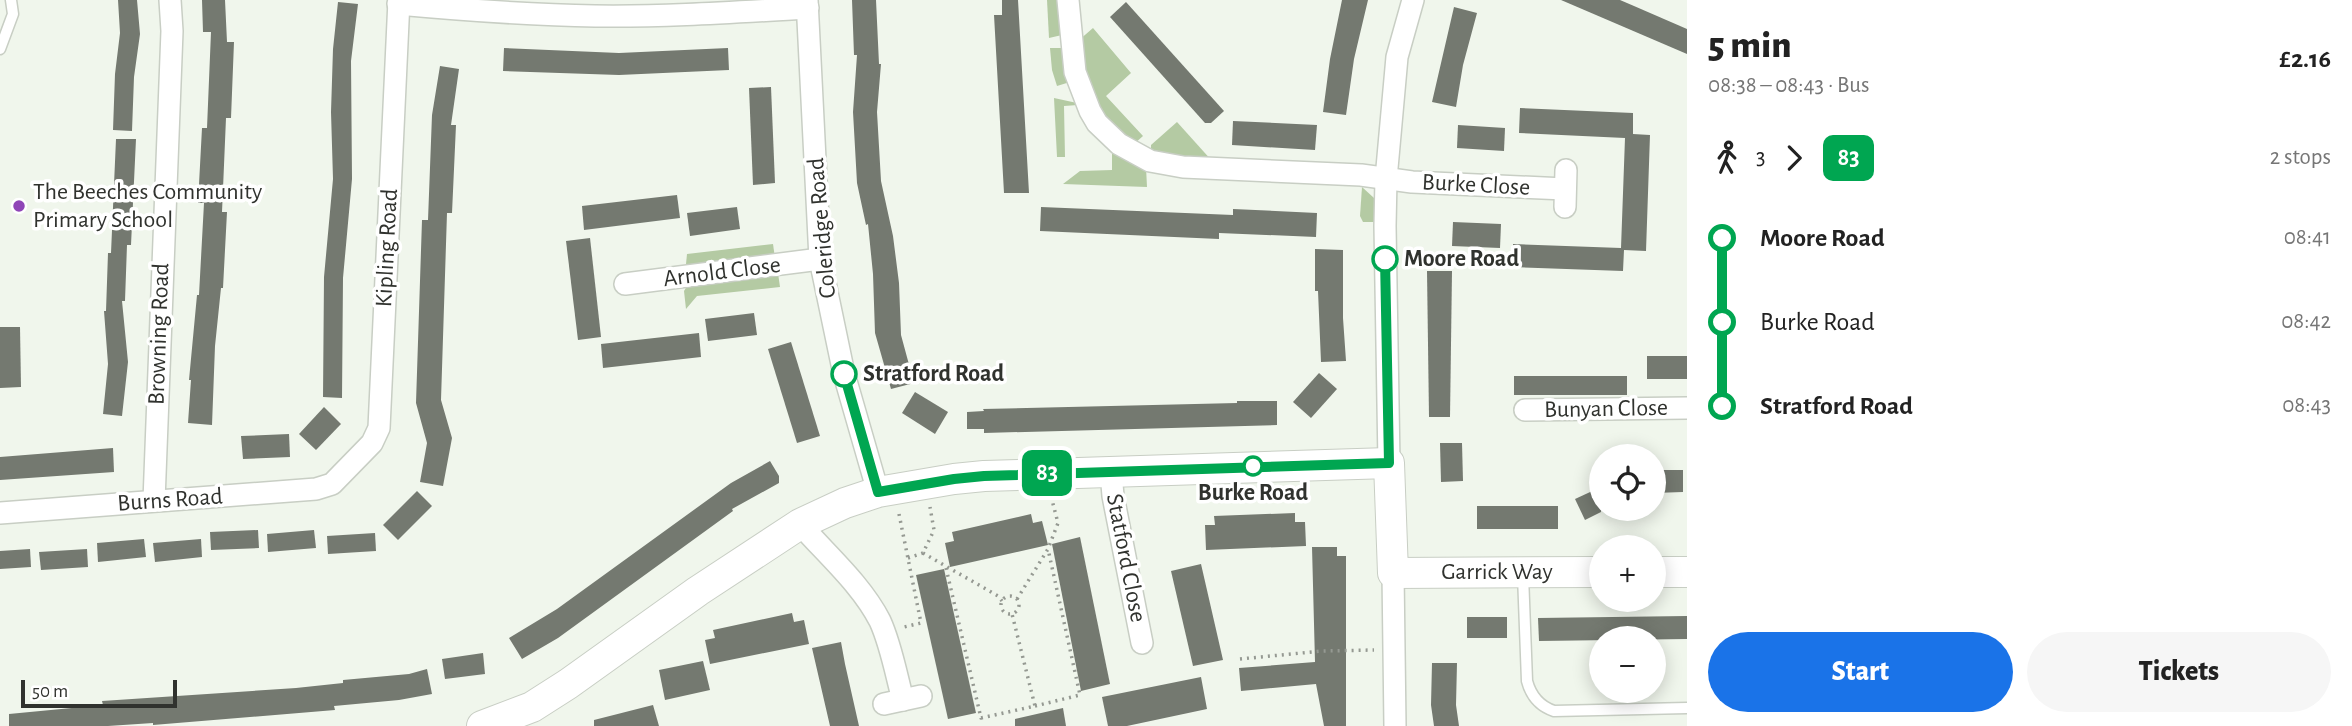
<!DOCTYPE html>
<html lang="en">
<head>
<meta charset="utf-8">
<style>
  :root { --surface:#fff; --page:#f6f6f6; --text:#222; --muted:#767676; --accent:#1a73e8 }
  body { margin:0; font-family:"Alegreya Sans",sans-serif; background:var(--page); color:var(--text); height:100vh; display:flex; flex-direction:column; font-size:26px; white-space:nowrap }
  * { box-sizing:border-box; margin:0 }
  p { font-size:23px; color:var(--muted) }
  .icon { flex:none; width:38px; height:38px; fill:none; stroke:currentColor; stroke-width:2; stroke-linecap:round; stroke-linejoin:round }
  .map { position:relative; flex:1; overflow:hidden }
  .side { display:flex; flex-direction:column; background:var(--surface); width:665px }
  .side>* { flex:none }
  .badge { padding:0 14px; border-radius:10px; font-size:24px; line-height:46px }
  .tools { position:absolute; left:1589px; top:444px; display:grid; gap:14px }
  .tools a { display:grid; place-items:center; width:77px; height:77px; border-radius:50%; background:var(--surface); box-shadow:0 4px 18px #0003; font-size:35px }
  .scale { position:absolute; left:21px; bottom:18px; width:156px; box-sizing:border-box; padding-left:7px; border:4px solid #30322e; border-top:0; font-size:19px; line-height:24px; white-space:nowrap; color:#30322e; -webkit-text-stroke:5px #fff; paint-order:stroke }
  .map>.badge { position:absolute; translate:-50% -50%; box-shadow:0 0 0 4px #fff }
  .legs { display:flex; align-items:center; gap:10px; height:77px; padding:0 21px; font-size:23px }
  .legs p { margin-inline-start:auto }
  .summary { display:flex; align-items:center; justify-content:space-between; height:119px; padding:0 21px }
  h1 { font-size:38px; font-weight:800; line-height:52px }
  .cta { display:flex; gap:14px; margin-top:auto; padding:14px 21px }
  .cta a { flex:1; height:80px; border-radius:42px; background:var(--accent); color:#fff; font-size:28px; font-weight:800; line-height:80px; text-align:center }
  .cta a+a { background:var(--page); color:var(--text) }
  ul { padding:0 21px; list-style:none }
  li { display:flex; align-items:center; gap:24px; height:84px; font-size:26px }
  li i { display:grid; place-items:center; width:10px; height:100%; margin:0 9px; background:currentColor }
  li i::after { content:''; width:18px; height:18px; margin:-9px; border:5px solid; border-radius:50%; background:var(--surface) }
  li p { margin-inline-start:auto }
  li:first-child i { background:linear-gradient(#0000 50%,currentColor 0) }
  li:last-child i { background:linear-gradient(currentColor 50%,#0000 0) }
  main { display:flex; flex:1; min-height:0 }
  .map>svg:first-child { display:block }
  .green { fill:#b4caa3 }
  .building { fill:#747970 }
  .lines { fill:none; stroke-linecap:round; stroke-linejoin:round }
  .lane-casing { stroke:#c8cec4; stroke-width:13 }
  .street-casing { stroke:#c8cec4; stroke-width:24 }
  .secondary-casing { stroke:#c8cec4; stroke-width:32 }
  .path { stroke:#959992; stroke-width:3.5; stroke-dasharray:2 5; stroke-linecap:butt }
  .lane { stroke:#fff; stroke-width:10 }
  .street { stroke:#fff; stroke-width:21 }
  .secondary { stroke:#fff; stroke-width:30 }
  .line-1-casing { stroke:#fff; stroke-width:16 }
  .line-1 { stroke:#00a651; stroke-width:10 }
  .poi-dot { fill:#8f45b7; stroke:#fff; stroke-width:2.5 }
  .stop-1-dot { fill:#fff; stroke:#00a651; stroke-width:3.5 }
  .labels { text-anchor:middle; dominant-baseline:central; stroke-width:7; stroke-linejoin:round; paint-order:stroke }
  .street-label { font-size:24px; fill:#30322e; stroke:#fff }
  .poi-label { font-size:24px; fill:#30322e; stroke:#fff; text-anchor:start }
  .stop-label { font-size:24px; font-weight:bold; fill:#30322e; stroke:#fff; text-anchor:start }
</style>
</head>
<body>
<main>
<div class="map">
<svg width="1687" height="726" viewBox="0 0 1687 726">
  <rect width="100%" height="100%" fill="#f0f6ec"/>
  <g class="green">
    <path d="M1047,0h13l2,35 -13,3z"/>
    <path d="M1093,28l38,45 -25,23 37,40 -9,8 -30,-25 -15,-30 -11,-48z"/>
    <path d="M1050,48h13l7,34 -13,4 -5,-16z"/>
    <path d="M1054,98l23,5 1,2 -14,1 1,51h-8z"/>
    <path d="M1177,122l36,40 -62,-10v-7z"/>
    <path d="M1112,147l34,20 1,20 -84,-3 17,-13 32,-1z"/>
    <path d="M1362,187l12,11 3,24h-14l-3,-6z"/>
    <path d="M773,244l2,14 -85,8 -4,-2 1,-10z"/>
    <path d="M778,273l2,14 -83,9 -11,13 -2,-18 3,-5z"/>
  </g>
  <g class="building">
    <path d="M118,0h19l3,34 -6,43 -2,54 -19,-1 2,-56 5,-41z"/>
    <path d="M202,0h23l2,42h7l-3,76h-5l-4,94h5l-4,76h-2l-6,58 -3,79 -24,-2 3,-43h-2l8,-85h2l5,-92h-6l4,-75h5l4,-96h-8z"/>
    <path d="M852,0h24l3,64h2l-4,48 4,69 12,55 6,47 2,52 13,48 -23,6 -16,-56 -2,-59 -5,-50 -2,1 -9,-42 -4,-71 4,-57h-3z"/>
    <path d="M1002,0h16l11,193h-25l-10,-178h8z"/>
    <path d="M1342,0h26l-14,59 -8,56 -23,-3 7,-53z"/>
    <path d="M1561,0h59l14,6 53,23v25z"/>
    <path d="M338,2l20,2 -7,57 1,118 -9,99 -1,120 -19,-1 1,-120 9,-98 -2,-67 2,-63z"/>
    <path d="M1126,2l98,109 -13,12h-6l-95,-106z"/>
    <path d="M1454,7l23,6 -14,52 -7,42 -24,-5z"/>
    <path d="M504,48l115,5 109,-5 1,22 -110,5 -116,-4z"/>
    <path d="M440,66l19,3 -8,56h5l-4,88h-5l-6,187 11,38 -9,48 -23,-4 7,-39 -11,-40 6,-183h6l4,-105z"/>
    <path d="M771,87l4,96 -22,2 -4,-97z"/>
    <path d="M1520,108l113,5v21l17,1 -4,116 -22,-1 -1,21 -111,-4 1,-23 108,4 4,-110 -106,-5z"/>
    <path d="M1233,121l84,4 -2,25 -83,-5z"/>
    <path d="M1458,125l47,3 -1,23 -47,-3z"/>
    <path d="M116,139h20l-5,106h-4l-2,56h-3l6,61 -6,54 -19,-2 5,-50 -4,-53h2l2,-58h3z"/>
    <path d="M677,195l3,23 -96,12 -2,-24z"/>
    <path d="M737,207l3,22 -50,7 -3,-23z"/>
    <path d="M1041,207l192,8v-6l84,4 -1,24 -97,-4v6l-179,-8z"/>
    <path d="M1453,222l48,2 -1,24 -48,-2z"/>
    <path d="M590,238l11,99 -23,3 -12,-99z"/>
    <path d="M1315,249l28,1v68l3,43 -25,1 -3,-71h-3z"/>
    <path d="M1427,271h25l-2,146h-21z"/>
    <path d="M754,313l3,22 -49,6 -3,-22z"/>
    <path d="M0,327h20l1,60 -21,1z"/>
    <path d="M699,333l2,24 -98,11 -2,-24z"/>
    <path d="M791,342l29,94 -23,7 -29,-94z"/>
    <rect x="1647" y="356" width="40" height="23"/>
    <path d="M1319,373l18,16 -26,29 -18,-16z"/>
    <rect x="1514" y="376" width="113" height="19"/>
    <path d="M915,392l33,20 -13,22 -33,-21z"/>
    <path d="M1237,401h40v24l-293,8v-4h-17v-17l17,-1 -1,-2 254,-6z"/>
    <path d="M324,407l17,17 -25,26 -17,-16z"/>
    <path d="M289,434l1,23 -47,2 -2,-23z"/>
    <path d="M1440,443h22l1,38 -22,1z"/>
    <path d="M113,448l1,24 -114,8v-23z"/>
    <path d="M770,461l9,15v7l-47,26 1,2 -175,127 -36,21 -13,-21 48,-29 174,-126z"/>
    <path d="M1654,470h29v22l-29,1z"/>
    <path d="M1601,487v25l-16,8 -10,-21z"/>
    <path d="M417,491l15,15 -34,34 -15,-15z"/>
    <rect x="1477" y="506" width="81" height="23"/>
    <path d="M1295,513v9h10l1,24 -100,4 -1,-25h10l-1,-9z"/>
    <path d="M1031,514l2,9 9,-2 6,24 -98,22 -5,-24 9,-2 -2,-9z"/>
    <path d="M258,530l1,18 -48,2 -1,-18z"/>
    <path d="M314,530l2,18 -48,4 -1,-18z"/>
    <path d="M375,533l1,18 -48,3 -1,-18z"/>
    <path d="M1080,537l30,147 -29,7 -29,-147z"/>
    <path d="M144,539l2,18 -48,5 -1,-19z"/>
    <path d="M201,539l1,18 -47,5 -2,-19z"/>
    <path d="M1312,547h25v9h9v170h-22l-8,-42 -75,7 -2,-23 76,-6z"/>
    <path d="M30,549l1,18 -31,2v-18z"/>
    <path d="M87,549l1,18 -47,3 -2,-18z"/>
    <path d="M1201,564l22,96 -30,6 -22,-95z"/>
    <path d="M944,569l32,144 -28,6 -32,-144z"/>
    <path d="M792,613l2,9 10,-2 5,24 -99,20 -5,-24 10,-2 -2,-8z"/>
    <path d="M1687,616v23l-148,2 -1,-23z"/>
    <rect x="1467" y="617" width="40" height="21"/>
    <path d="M841,642l4,22 14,62h-29l-18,-78z"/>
    <path d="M483,653l2,21 -40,5 -3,-20z"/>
    <path d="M703,661l7,29 -45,10 -6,-30z"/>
    <path d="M1432,663h25l-1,42 3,21h-25l-3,-21z"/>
    <path d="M427,669l5,25 -33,6 -65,6 1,4 -182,15v-2l-45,3h-99v-12l94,-9 -1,-4 194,-13 47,-5v-3l66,-6z"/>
    <path d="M1201,677l6,32 -80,17h-19l-6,-29z"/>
    <path d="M653,705l6,21h-65v-6z"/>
    <path d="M1063,708l3,18h-51v-7z"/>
  </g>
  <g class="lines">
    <defs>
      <g id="lane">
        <path d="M0,49l13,-35 -2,-14"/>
        <path d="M1523,575l4,106c4,15 12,25 27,30l133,-3"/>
      </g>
      <g id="street">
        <path d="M807,0l13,259 24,115 34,118"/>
        <path d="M1068,0l7,72 15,39 7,12 22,21 31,17 33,6 178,8 51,7 153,7"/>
        <path d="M398,4c66,6 131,11 197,12 71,1 142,-4 213,-8"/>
        <path d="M1565,207l1,-37"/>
        <path d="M625,284l195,-25"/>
        <path d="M1525,410l162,-2"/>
        <path d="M1389,463l-4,-237 1,-47 11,-122 16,-57"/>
        <path d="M1111,472l2,24 29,147"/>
        <path d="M154,501l18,-470 -2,-31"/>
        <path d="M0,513l316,-24 16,-5 40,-41 7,-15 20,-428"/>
        <path d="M800,524c27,31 61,60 80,97 11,24 16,53 23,79"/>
        <path d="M1393,573l2,153"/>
        <path d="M884,704l37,-8"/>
      </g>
      <g id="secondary">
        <path d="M1654,572h33"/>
        <path d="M482,726l50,-19 36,-23 130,-93 102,-67 45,-21 33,-11 76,-13 30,-3 405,-13 4,110 208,-1"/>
      </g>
    </defs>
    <use href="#lane" class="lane-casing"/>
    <use href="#street" class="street-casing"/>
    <use href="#secondary" class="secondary-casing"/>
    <g class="path">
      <path d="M899,514l22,109 -17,4"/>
      <path d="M923,553l75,43 4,5"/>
      <path d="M908,558l15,-5 11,-23 -4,-23"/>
      <path d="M946,568l35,150 54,-12 -23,-92"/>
      <circle cx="1010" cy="605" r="9"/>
      <path d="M1017,599l31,-50 10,-26 -6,-23"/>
      <path d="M1240,659l82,-8 52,-1"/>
      <path d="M1035,706l45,-11 -32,-146"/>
    </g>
    <use href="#lane" class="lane"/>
    <use href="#street" class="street"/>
    <use href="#secondary" class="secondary"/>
  </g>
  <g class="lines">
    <defs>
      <path id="line-1" d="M844,374l34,118 76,-13 30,-3 405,-13 -4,-204"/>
    </defs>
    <use href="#line-1" class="line-1-casing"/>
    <use href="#line-1" class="line-1"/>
  </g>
  <circle class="poi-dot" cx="19" cy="206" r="7"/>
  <g class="stop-1-dot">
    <circle cx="1385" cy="259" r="12"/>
    <circle cx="844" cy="374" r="12"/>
    <circle cx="1253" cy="466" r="9"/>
  </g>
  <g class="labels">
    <g class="street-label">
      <text transform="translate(1476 185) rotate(3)">Burke Close</text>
      <text transform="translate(822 228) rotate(-95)">Coleridge Road</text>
      <text transform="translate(387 248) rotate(-87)">Kipling Road</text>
      <text transform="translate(722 272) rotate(-7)">Arnold Close</text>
      <text transform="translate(159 334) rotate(-88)">Browning Road</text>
      <text transform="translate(1606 409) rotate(-1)">Bunyan Close</text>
      <text transform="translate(170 500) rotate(-4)">Burns Road</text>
      <text transform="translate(1126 558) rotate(79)">Statford Close</text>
      <text x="1497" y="572">Garrick Way</text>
    </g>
    <g class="poi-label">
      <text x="33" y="192">The Beeches Community<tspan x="33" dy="28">Primary School</tspan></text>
    </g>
    <g class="stop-label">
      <text x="1404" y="259">Moore Road</text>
      <text x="863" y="374">Stratford Road</text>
      <text x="1253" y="493" text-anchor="middle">Burke Road</text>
    </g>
  </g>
</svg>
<div class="tools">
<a><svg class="icon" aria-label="locate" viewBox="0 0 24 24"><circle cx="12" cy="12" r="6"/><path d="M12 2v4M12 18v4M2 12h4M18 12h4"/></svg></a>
<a>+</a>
<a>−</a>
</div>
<div class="scale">50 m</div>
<b class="badge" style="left:1047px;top:473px;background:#00a651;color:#fff">83</b>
</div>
<section class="side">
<div class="summary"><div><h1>5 min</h1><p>08:38 – 08:43 · Bus</p></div><b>£2.16</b></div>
<div class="legs"><svg class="icon" aria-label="walk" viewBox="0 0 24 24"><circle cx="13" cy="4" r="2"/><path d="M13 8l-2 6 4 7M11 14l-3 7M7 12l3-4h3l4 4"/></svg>3<svg class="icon" aria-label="forward" viewBox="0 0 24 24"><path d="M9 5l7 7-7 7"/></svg><b class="badge" style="background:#00a651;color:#fff">83</b><p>2 stops</p></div>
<ul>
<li><i style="color:#00a651"></i><b>Moore Road</b><p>08:41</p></li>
<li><i style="color:#00a651"></i><span>Burke Road</span><p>08:42</p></li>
<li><i style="color:#00a651"></i><b>Stratford Road</b><p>08:43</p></li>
</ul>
<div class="cta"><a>Start</a><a>Tickets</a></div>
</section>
</main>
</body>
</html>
